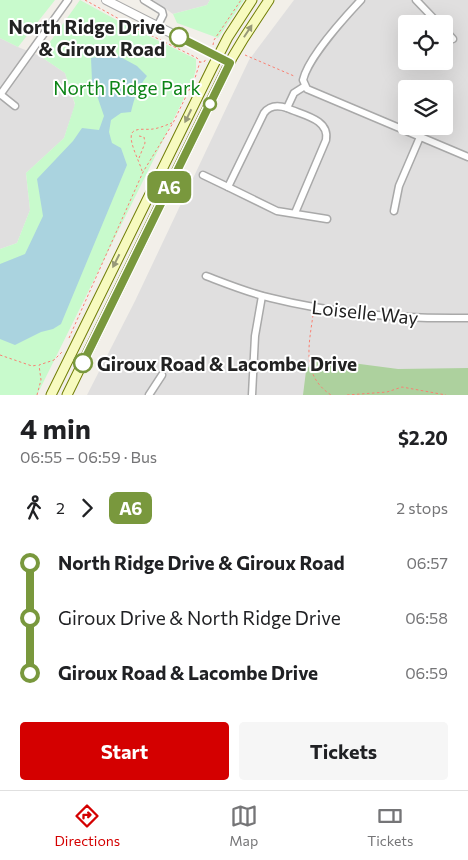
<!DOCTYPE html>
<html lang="en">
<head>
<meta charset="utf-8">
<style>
  :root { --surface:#fff; --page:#f6f6f6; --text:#202124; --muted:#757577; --line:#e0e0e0; --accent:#d40000 }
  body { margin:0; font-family:Commissioner,sans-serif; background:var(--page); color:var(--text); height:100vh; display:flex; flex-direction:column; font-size:19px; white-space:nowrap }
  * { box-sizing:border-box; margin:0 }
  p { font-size:16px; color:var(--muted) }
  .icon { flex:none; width:28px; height:28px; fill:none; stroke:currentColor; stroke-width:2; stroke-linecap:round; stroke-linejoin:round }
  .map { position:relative; height:395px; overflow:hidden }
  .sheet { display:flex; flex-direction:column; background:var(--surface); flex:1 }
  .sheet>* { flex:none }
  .badge { padding:0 10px; border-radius:8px; font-size:18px; line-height:32px }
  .tools { position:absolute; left:398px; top:15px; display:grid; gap:10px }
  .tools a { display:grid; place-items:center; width:55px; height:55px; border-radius:5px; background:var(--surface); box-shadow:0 5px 20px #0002; font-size:25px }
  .map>.badge { position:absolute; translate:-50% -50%; box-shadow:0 0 0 2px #fff }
  .legs { display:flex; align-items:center; gap:8px; height:55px; padding:0 20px; font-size:16px }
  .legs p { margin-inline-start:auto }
  .head { display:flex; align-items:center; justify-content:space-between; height:85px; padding:0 20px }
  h1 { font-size:28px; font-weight:700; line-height:38px }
  .button { display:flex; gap:10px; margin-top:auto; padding:10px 20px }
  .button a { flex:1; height:58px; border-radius:5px; background:var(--accent); color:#fff; font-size:20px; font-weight:700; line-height:58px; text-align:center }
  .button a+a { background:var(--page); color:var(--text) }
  ul { padding:0 20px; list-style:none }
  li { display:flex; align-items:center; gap:18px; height:55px; font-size:19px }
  li i { display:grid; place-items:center; width:8px; height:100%; margin:0 6px; background:currentColor }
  li i::after { content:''; width:12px; height:12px; margin:-6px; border:4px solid; border-radius:50%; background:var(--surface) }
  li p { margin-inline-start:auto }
  li:first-child i { background:linear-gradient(#0000 50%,currentColor 0) }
  li:last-child i { background:linear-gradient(currentColor 50%,#0000 0) }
  .dock { display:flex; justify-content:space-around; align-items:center; height:70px; border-top:1px solid var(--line); background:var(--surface); font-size:14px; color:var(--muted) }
  .dock a { display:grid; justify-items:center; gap:2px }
  .dock .current { color:var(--accent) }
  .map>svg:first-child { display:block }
  .residential { fill:#e0dfdf; fill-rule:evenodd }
  .forest { fill:#add19e }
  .park { fill:#c8facc }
  .water { fill:#aad3df }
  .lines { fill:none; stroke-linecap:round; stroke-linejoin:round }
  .minor-casing { stroke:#a9a9a9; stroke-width:9 }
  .tertiary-casing { stroke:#a9a9a9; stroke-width:10 }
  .secondary-casing { stroke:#707d05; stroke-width:11 }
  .path { stroke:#fa8072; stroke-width:1; stroke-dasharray:2.5 2.5; stroke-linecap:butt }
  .minor { stroke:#fff; stroke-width:6 }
  .tertiary { stroke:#fff; stroke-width:8 }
  .secondary { stroke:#f7fabf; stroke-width:9 }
  .oneway { fill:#979978 }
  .line-1-casing { stroke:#fff; stroke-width:11 }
  .line-1 { stroke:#79983d; stroke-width:8 }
  .stop-1-dot { fill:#fff; stroke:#79983d; stroke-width:2.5 }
  .labels { text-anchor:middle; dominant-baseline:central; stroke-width:4; stroke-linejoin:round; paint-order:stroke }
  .stop-label { font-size:19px; font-weight:bold; fill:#222; stroke:#fff; text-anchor:end }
  .park-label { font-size:19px; fill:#0c8416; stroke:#fff }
  .street-label { font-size:19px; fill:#222; stroke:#fff }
</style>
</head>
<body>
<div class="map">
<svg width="468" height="395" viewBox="0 0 468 395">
  <rect width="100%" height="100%" fill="#f2efe9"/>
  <g class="residential">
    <path d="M153,0h57l-3,5 -34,9z"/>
    <path d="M294,0h174v395h-381l48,-94 114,-241zM406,24h38v37h-38zM406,89h38v37h-38z"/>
    <path d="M0,38l18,9 22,9 25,17 10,32 -11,33 -38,35 4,37 -13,33 -17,6z"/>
  </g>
  <path class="forest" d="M314,358l84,11 70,-1v27h-165l3,-24z"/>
  <g class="park">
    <path d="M0,0h55l-37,47 -18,-9z"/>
    <path d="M80,0l42,23 74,36v10l-3,11 -156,315h-37v-146l17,-6 13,-33 -4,-37 38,-35 11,-34 -10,-31 -25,-17z"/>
    <path d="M210,0h34l-26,38 -41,-15 -4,-9 34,-9z"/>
  </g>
  <path class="water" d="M115,54l22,12 10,10c-9,11 -13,23 -16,36l-10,1 -10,7 -2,12 3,11 9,5 6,17 -66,159 -8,5 -12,3 -26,13 -15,-6v-75l25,-10 18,-38 -6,-37 36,-38 9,-13 17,2 5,-14 -12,-35 -1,-23z"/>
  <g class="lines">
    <defs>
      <g id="minor">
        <path d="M144,0l18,11 1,4 -6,12"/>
        <path d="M361,0c-16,17 -53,58 -58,80l4,9 161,68"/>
        <path d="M416,0l23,24"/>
        <path d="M444,29l9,10"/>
        <path d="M305,86l-11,7 -7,15c-9,-3 -17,-3 -23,5l-36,74 49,24 50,8"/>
        <path d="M0,94l15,12"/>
        <path d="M0,95l68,-95"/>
        <path d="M287,108c15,7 43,11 39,32l-31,73"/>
        <path d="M203,175l25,12"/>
        <path d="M394,211l5,-25 21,-49"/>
        <path d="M206,276c21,8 43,17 65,22 64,16 131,21 197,20"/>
        <path d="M149,395l13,-20"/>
        <path d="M252,395l3,-59 7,-40"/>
      </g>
      <path id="tertiary" d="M106,0l124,63"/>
      <g id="secondary">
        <path d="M51,395l162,-329 15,-29 24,-37"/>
        <path d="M67,395l165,-337 12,-20 25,-38"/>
      </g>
    </defs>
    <use href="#minor" class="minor-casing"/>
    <use href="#tertiary" class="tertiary-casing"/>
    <use href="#secondary" class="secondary-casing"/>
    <g class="path">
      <path d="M85,0l45,25 67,33 3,4"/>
      <path d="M213,45l1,-5 27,-40"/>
      <path d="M245,55l49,21"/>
      <path d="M139,136l5,1 1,6 -6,15"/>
      <path d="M142,171c-2,-9 -17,-35 -8,-40 5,-3 13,-1 19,-2 7,-1 13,-4 19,-6"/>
      <path d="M313,315c-4,30 -12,60 18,80"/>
      <path d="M69,338l74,-166 30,-49 22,-45 5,-16h4l2,-3"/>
      <path d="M0,355l32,11 6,-1"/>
      <path d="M37,395l4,-15 -2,-15 15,-5 9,-9"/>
      <path d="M347,395l40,-3 15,-5 44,8"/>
    </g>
    <use href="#minor" class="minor"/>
    <use href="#tertiary" class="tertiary"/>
    <use href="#secondary" class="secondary"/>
  </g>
  <defs><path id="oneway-solid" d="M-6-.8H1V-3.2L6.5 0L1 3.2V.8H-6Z" transform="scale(1.25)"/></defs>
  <g class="oneway">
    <use href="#oneway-solid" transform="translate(248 31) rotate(-57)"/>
    <use href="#oneway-solid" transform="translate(188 116) rotate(116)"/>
    <use href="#oneway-solid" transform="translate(116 261) rotate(117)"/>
  </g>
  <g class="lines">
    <defs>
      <path id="line-1" d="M83,363l147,-300 -51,-26"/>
    </defs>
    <use href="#line-1" class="line-1-casing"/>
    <use href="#line-1" class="line-1"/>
  </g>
  <g class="stop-1-dot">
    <circle cx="179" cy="37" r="9"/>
    <circle cx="210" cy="104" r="6"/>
    <circle cx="83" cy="363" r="9"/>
  </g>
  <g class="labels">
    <g class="stop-label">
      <text x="165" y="26">North Ridge Drive<tspan x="165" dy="22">&amp; Giroux Road</tspan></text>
      <text x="97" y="363" text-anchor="start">Giroux Road &amp; Lacombe Drive</text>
    </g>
    <g class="park-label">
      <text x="127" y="87">North Ridge Park</text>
    </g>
    <g class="street-label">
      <text transform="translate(365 312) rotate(6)">Loiselle Way</text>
    </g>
  </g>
</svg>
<div class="tools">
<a><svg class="icon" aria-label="locate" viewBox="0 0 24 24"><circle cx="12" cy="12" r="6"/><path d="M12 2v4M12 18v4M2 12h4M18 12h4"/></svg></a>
<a><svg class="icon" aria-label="layers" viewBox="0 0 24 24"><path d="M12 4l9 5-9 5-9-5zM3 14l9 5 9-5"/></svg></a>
</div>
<b class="badge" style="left:169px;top:187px;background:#79983d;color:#fff">A6</b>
</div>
<section class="sheet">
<div class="head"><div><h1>4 min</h1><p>06:55 – 06:59 · Bus</p></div><b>$2.20</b></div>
<div class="legs"><svg class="icon" aria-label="walk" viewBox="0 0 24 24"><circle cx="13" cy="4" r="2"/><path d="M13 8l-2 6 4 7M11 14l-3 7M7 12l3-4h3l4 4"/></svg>2<svg class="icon" aria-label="forward" viewBox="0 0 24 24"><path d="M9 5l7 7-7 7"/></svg><b class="badge" style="background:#79983d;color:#fff">A6</b><p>2 stops</p></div>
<ul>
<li><i style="color:#79983d"></i><b>North Ridge Drive &amp; Giroux Road</b><p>06:57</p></li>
<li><i style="color:#79983d"></i><span>Giroux Drive &amp; North Ridge Drive</span><p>06:58</p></li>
<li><i style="color:#79983d"></i><b>Giroux Road &amp; Lacombe Drive</b><p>06:59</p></li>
</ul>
<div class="button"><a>Start</a><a>Tickets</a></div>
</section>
<nav class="dock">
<a class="current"><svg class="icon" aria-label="directions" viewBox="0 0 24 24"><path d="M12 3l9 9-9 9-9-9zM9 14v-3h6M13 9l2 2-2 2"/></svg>Directions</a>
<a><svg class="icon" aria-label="map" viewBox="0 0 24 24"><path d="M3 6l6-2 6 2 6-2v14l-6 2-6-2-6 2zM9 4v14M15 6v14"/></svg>Map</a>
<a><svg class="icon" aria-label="tickets" viewBox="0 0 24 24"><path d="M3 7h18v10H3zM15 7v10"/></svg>Tickets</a>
</nav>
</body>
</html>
